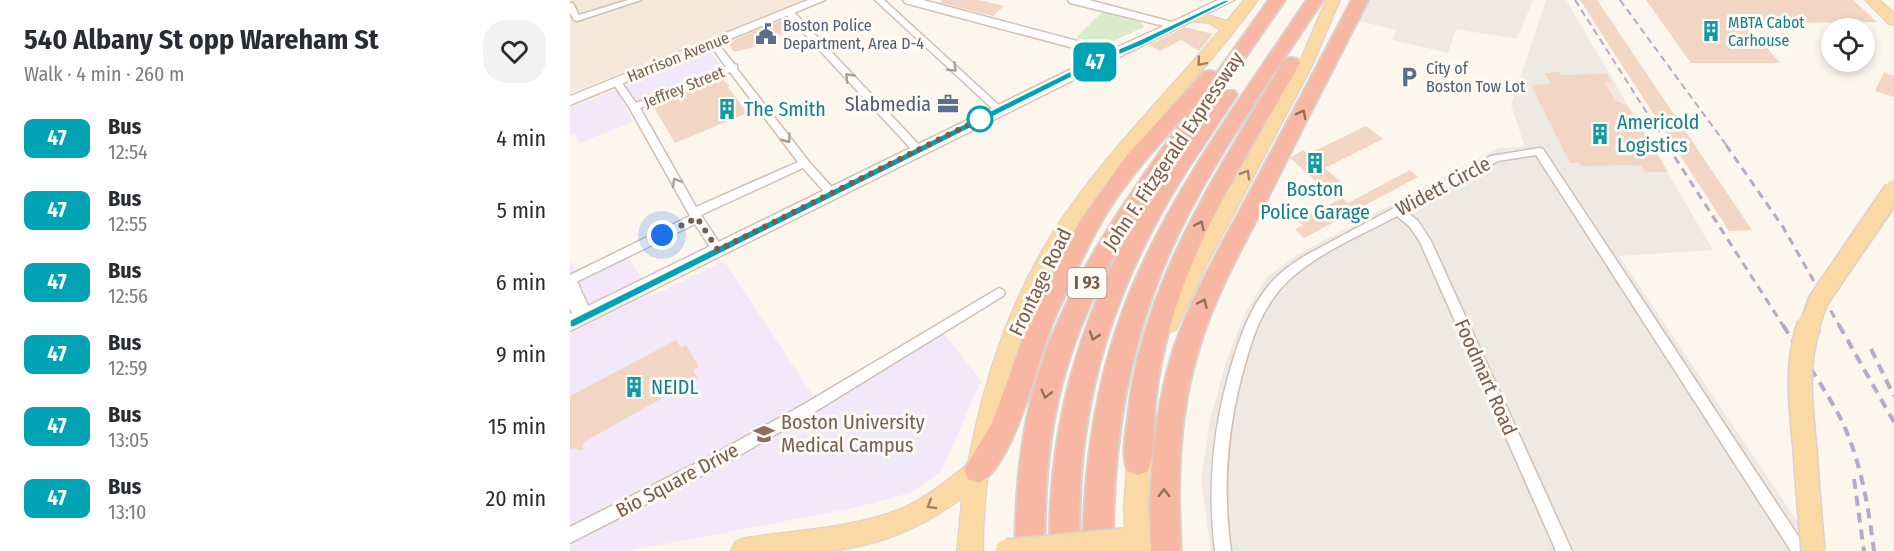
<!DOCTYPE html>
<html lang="en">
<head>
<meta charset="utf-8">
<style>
  :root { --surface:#fff; --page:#f2f2f3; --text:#2b2b33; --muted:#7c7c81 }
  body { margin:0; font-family:"Fira Sans Condensed",sans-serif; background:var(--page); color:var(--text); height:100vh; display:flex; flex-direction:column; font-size:22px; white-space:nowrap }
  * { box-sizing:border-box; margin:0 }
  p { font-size:20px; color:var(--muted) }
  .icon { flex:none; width:33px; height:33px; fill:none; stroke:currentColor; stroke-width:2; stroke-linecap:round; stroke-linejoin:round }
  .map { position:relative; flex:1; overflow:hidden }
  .details { display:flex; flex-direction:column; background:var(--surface); width:570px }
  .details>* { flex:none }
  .badge { padding:0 12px; border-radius:9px; font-size:21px; line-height:39px }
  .controls { position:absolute; left:1251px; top:18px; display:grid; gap:12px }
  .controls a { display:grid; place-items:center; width:54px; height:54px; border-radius:50%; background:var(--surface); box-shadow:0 3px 9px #0003; font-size:30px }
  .you { position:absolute; width:30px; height:30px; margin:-15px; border:4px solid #fff; border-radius:50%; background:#1a73e8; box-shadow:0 0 0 9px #1a73e833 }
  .map>.badge { position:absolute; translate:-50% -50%; box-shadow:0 0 0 3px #fff }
  .round { display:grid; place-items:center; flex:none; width:63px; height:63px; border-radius:24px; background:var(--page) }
  .head { display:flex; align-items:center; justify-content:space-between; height:102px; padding:0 24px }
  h1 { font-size:28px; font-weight:700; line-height:45px }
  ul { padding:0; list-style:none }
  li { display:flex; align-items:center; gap:18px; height:72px; padding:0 24px }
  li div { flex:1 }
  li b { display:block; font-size:22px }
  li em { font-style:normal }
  li .badge { min-width:66px; font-weight:700; text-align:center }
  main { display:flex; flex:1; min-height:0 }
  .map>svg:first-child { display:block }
  .residential { fill:#f5e8da }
  .industrial { fill:#efe9e4 }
  .education { fill:#f3e8fa }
  .green { fill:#d8ecc9 }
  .building { fill:#f3d5c3 }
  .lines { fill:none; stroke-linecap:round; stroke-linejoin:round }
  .street-casing { stroke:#d1beb0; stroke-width:3 }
  .secondary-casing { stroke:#d6c0b0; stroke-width:3 }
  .primary-casing { stroke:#dad1cd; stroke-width:2 }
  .highway-casing { stroke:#dad1cd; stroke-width:4 }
  .street { fill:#fff; fill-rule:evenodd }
  .secondary { fill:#fff; fill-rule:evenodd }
  .primary { fill:#fbd9a5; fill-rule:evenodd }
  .highway { fill:#f7b7a3; fill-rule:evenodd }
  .rail-far2 { stroke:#b9a8c9; stroke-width:2; stroke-dasharray:7 4.5; stroke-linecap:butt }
  .rail-far1 { stroke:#b9a8c9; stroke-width:3; stroke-dasharray:8 6; stroke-linecap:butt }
  .rail { stroke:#b9a8c9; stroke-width:4; stroke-dasharray:10 7; stroke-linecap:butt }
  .primary-bridge-far1-casing { stroke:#dad1cd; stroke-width:22; stroke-linecap:butt }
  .primary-bridge-casing { stroke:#dad1cd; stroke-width:26; stroke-linecap:butt }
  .primary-bridge-far1 { stroke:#fbd9a5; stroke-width:19 }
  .primary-bridge { stroke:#fbd9a5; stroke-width:23 }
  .oneway { stroke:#a18267 }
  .oneway2 { stroke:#af9d94 }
  .oneway3 { stroke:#936e5e }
  .line { fill:#00a3b4; stroke:#fff; stroke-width:1.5 }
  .walk { stroke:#7a5c4d; stroke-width:6; stroke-dasharray:0 10.8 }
  .stop-dot { fill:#fff; stroke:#00a3b4; stroke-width:3 }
  .labels { text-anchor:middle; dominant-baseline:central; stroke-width:6; stroke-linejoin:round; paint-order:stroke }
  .far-culture-label { font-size:16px; fill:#0d838f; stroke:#fffaf3; text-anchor:start }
  .far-service-label { font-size:16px; fill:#4e5e75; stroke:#fffaf3; text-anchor:start }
  .far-street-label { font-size:16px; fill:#7a5c4d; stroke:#fffaf3 }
  .shield { fill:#fffaf3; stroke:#a28b7f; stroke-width:1.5 }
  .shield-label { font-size:18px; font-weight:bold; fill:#7a5c4d }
  .service-label { font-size:20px; fill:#4e5e75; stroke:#fffaf3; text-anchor:end }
  .culture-label { font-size:20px; fill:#0d838f; stroke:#fffaf3; text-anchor:start }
  .street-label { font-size:20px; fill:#7a5c4d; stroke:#fffaf3 }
  .education-label { font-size:20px; fill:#785e54; stroke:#fffaf3; text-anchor:start }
</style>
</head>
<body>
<main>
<section class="details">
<div class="head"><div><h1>540 Albany St opp Wareham St</h1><p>Walk · 4 min · 260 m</p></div><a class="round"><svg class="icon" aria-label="heart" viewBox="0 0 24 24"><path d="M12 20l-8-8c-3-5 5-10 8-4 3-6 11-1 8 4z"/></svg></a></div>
<ul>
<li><span class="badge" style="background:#00a3b4;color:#fff">47</span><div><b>Bus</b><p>12:54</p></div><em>4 min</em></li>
<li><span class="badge" style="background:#00a3b4;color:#fff">47</span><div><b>Bus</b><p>12:55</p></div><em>5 min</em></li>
<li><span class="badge" style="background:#00a3b4;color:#fff">47</span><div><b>Bus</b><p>12:56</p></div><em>6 min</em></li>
<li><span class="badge" style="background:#00a3b4;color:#fff">47</span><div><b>Bus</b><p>12:59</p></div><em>9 min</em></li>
<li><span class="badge" style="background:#00a3b4;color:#fff">47</span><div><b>Bus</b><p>13:05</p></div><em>15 min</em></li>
<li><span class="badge" style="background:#00a3b4;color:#fff">47</span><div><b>Bus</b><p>13:10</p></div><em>20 min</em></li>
</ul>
</section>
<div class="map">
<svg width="1324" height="551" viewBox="0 0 1324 551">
  <rect width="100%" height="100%" fill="#fdf6ec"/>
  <path class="residential" d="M0,0h238l-238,93z"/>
  <g class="industrial">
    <path d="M794,0h169l-16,39 -61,-10 -8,24 -56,-13 4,-10 -42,-10z"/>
    <path d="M976,0h20l147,250 -94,6 198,295h-606l-10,-71 9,-60 16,-58 18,-47 23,-38 33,-24 199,-105 26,-1 -14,-42z"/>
  </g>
  <g class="education">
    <path d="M140,51l14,18 -99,37 8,16 -54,21 -4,-9 -5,1v-27z"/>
    <path d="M56,253l26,43 72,-35 90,136 123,-72 44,56 -40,91 -31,21 -56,15 -225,43h-59v-293l7,18z"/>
  </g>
  <path class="green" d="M532,12l39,10 3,5 -39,18 -29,-7z"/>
  <g class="building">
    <path d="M372,0h37l25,6 -11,10 -52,-13z"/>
    <path d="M1010,0h17l155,230 -23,1z"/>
    <path d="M1076,0h207l24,22 -131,1 34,40h-89z"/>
    <path d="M216,18l9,9 -4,1 2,2 -34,13 2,2 -27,7 -7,-9z"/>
    <path d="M615,27l28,7 -14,17 -18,-11 -21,11 -11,-6z"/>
    <path d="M989,72l2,3 46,-1 5,9h-7l11,18 11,4 41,67h-23l-4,-6 -9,-1 -52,1 -1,-3h-9l-39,-78 20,-1 -6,-11z"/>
    <path d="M1314,72l10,4v21l-19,-6z"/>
    <path d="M151,78l9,8 -2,1 19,26 -72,30 -22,-37z"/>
    <path d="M796,126l17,13 -58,29 17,15 -15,8 -37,-33 13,-8 5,4z"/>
    <path d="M840,170l8,7 -114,61 -9,-9 8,-4 -5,-4 44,-23 6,5z"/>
    <path d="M106,340l5,8 5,-3 13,22 -6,3 5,8 -114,64 -2,9 -8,-3 -4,2v-54z"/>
  </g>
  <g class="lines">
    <defs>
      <g id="street">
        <path d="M58,0h13l-64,21 -3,-1 -4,-7v-10h3l6,12z"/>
        <path d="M305,0h9l118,108v4h-6z"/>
        <path d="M216,10h6l130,138 1,2 -1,2h-8l-128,-138z"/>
        <path d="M143,40l3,1 18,23 3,1v4l73,94 27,30 -1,3h-8l-25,-28 -102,47 21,32 2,3 -2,3h-8l-19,-29 -125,61v-10l120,-59 -61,-109 -17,-25 5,-3 3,1 16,23 90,-36 -17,-24zM160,72l68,90 -102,45 -56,-99z"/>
        <path d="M969,148l4,1 265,402h-17l-255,-396 -38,6 -92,50 12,10 13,20 141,310h-16l-136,-309 -10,-15 -13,-11c-35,19 -80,37 -109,65 -23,22 -34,51 -42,80 -19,64 -24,125 -15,190h-16c-8,-66 -2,-127 18,-191 8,-26 18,-53 36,-75 11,-13 25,-23 39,-31l183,-98z"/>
        <path d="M429,288l4,2 2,3 -2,3 -187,115 -88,51 -158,81v-16l148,-75 88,-49z"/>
      </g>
      <g id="secondary">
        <path d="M238,0h17l-255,105v-9z"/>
        <path d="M333,0h20l188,50 53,-24 -94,-23 -2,-3h21l83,22 46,-22h16l-664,331v-17l2,-1 -2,-5v-31l6,2 12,27 512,-251 -195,-52z"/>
      </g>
      <g id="primary">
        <path d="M674,0h14c-46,64 -102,120 -151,182 -79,102 -124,240 -124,369h-26l5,-53c-38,29 -85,49 -133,53 -32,0 -66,0 -98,0l4,-9 9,-4c52,-8 110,-10 159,-30 24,-11 45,-28 65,-44 17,-94 50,-187 107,-264 44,-60 97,-113 145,-170l-11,-7 -21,-2 -2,-3 2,-3h20l19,6z"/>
        <path d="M756,0h14l-29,68 -106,200 -29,62 -7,2 -7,-2 -3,-6 26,-56 112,-200z"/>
        <path d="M1295,0h15l14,13v12l-5,-1z"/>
        <path d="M570,438l8,3 4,8 -4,57 3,45h-26l-1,-45 4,-57 4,-8z"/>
      </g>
      <g id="highway">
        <path d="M699,0h16l-80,115 17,-24h12l3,4c-29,43 -59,85 -83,131 -55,104 -79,208 -74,325h-30c-2,-126 30,-236 94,-345 -74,116 -102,207 -99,345h-30c1,-58 5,-117 22,-172 31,-102 95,-188 156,-273 -35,39 -73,79 -98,127 -15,29 -30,60 -43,91 -13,35 -40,146 -74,159l-10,-4 -4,-9 28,-47 37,-100 50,-100 48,-68 77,-83 6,-1 7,2z"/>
        <path d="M737,0h16c-61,93 -131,186 -169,291 -31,84 -42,171 -41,260h-30c1,-90 14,-180 49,-263 44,-104 113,-195 175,-288z"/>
        <path d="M782,0h16c-35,68 -69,135 -103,203 -24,47 -51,94 -66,145 -21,66 -22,135 -18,203h-30c-2,-68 2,-137 23,-203 17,-50 44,-96 69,-143 37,-68 73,-137 109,-205z"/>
        <path d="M721,58l6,1 3,4c-46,80 -97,159 -125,247 -10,31 -17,62 -20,94 -2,21 1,47 -7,67l-10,4 -10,-4c-7,-16 -2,-37 0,-54 13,-132 89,-243 154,-354l3,-4z"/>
      </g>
    </defs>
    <use href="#street" class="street-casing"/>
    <use href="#secondary" class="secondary-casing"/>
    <use href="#primary" class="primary-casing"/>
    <use href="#highway" class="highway-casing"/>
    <use href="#street" class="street"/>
    <use href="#secondary" class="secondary"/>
    <use href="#primary" class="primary"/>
    <use href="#highway" class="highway"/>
    <g class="rail-far2">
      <path d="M1005,0l93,146"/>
      <path d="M1050,0l107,146"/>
    </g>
    <g class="rail-far1">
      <path d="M1097,145l117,182"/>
      <path d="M1156,145l57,82 57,100"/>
    </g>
    <g class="rail">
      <path d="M1213,325c17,28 36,55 52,83 24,42 33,95 39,143"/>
      <path d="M1269,325l55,97"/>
      <path d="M1301,349l23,47"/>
      <path d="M1284,479l10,72"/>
    </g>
    <defs>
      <path id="primary-bridge-far1" d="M1239,327l9,-26 76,-111"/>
      <g id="primary-bridge">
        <path d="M1239,325c-14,39 -8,84 -4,124 2,34 5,68 8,102"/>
        <path d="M437,551l117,-11"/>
      </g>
    </defs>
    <use href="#primary-bridge-far1" class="primary-bridge-far1-casing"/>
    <use href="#primary-bridge" class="primary-bridge-casing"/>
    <use href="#primary-bridge-far1" class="primary-bridge-far1"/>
    <use href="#primary-bridge" class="primary-bridge"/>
  </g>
  <defs><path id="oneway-chevron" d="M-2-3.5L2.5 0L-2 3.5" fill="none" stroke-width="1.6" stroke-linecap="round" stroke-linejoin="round" transform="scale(1.5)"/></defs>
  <g class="oneway">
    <use href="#oneway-chevron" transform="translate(631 62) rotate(130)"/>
    <use href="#oneway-chevron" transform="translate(676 174) rotate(-60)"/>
    <use href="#oneway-chevron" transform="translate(361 505) rotate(149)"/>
  </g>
  <g class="oneway2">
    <use href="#oneway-chevron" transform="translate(383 68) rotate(43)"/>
    <use href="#oneway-chevron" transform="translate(279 77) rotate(-133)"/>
    <use href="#oneway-chevron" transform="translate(217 139) rotate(53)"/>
    <use href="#oneway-chevron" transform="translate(106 182) rotate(-120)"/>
  </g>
  <g class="oneway3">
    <use href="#oneway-chevron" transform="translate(732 114) rotate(-62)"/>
    <use href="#oneway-chevron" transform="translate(630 225) rotate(-65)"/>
    <use href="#oneway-chevron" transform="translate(633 303) rotate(-65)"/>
    <use href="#oneway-chevron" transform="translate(524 336) rotate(109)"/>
    <use href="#oneway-chevron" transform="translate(476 394) rotate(104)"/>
    <use href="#oneway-chevron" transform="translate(594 493) rotate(-90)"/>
  </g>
  <path class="line" d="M655,0h7l-89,45 -39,16 -530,266h-4v-7l527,-262 40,-17z"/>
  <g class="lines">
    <path class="walk" d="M92,235l35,-17 21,32 262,-131"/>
  </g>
  <defs>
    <symbol id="building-bare" viewBox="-9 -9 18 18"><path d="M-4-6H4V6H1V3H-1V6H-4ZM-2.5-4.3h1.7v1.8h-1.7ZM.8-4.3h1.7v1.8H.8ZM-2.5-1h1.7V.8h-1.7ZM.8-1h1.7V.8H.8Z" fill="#0f9aa8" stroke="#fffaf3" stroke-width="2.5" paint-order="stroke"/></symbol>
    <symbol id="civic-bare" viewBox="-9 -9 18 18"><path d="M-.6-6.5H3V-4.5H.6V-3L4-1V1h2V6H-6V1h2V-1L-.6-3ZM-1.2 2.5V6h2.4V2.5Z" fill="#5c6f8a" stroke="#fffaf3" stroke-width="2.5" paint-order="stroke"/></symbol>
    <symbol id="parking-bare" viewBox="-9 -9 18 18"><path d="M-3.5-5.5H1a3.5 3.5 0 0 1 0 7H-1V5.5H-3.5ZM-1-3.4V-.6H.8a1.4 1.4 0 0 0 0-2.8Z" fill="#5c6f8a" stroke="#fffaf3" stroke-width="2.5" paint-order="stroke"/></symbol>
    <symbol id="office-bare" viewBox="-9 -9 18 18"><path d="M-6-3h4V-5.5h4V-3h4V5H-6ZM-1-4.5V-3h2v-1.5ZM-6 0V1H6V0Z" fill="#5c6f8a" stroke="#fffaf3" stroke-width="2.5" paint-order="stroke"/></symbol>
    <symbol id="university-bare" viewBox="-9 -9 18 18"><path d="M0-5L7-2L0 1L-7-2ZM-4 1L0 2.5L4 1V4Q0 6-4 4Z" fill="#8d6e63" stroke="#fffaf3" stroke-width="2.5" paint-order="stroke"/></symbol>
  </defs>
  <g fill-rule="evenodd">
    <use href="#building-bare" x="1126" y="16" width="30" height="30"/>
    <use href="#civic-bare" x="181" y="19" width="30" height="30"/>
    <use href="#parking-bare" x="824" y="62" width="30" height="30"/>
    <use href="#office-bare" x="363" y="89" width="30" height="30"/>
    <use href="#building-bare" x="142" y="94" width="30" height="30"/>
    <use href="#building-bare" x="1015" y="119" width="30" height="30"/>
    <use href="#building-bare" x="730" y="148" width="30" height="30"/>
    <use href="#building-bare" x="49" y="372" width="30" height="30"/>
    <use href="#university-bare" x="179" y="419" width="30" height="30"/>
  </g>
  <circle class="stop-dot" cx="410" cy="119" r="12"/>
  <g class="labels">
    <g class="far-culture-label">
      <text x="1158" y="22">MBTA Cabot<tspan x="1158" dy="18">Carhouse</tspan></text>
    </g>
    <g class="far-service-label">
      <text x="213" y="25">Boston Police<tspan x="213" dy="18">Department, Area D-4</tspan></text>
      <text x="856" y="68">City of<tspan x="856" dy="18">Boston Tow Lot</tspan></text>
    </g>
    <g class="far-street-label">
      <text transform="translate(108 57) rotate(-22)">Harrison Avenue</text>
      <text transform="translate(114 87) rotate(-22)">Jeffrey Street</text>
    </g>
    <rect class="shield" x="497.5" y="268" width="39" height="30" rx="4.5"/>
    <g class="shield-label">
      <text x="517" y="283">I 93</text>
    </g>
    <g class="service-label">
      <text x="361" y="104">Slabmedia</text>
    </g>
    <g class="culture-label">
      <text x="174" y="109">The Smith</text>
      <text x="1047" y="122">Americold<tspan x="1047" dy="23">Logistics</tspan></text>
      <text x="745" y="189" text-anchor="middle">Boston<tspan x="745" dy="23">Police Garage</tspan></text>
      <text x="81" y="387">NEIDL</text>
    </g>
    <g class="street-label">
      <text transform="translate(603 151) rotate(-56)">John F. Fitzgerald Expressway</text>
      <text transform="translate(873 186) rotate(-28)">Widett Circle</text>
      <text transform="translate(470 282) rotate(-64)">Frontage Road</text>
      <text transform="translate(916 377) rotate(66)">Foodmart Road</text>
      <text transform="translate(107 480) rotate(-28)">Bio Square Drive</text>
    </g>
    <g class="education-label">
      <text x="211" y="422">Boston University<tspan x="211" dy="23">Medical Campus</tspan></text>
    </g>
  </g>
</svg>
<div class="controls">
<a><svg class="icon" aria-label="locate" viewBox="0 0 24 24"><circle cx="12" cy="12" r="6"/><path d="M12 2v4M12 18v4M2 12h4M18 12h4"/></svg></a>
</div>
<div class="you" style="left:92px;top:235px"></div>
<b class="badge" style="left:525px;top:62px;background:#00a3b4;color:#fff">47</b>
</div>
</main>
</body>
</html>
